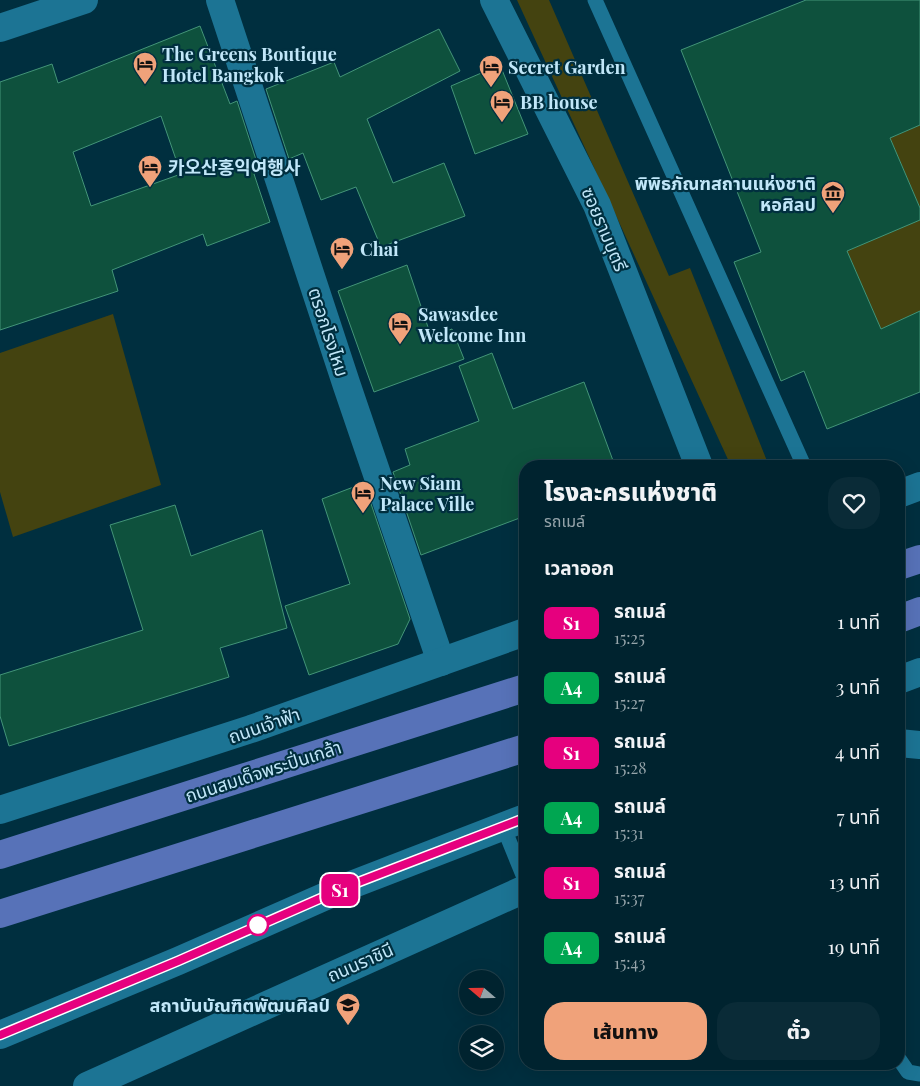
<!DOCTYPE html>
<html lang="th">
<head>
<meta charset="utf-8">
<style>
  :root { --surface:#00232f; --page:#0a2b37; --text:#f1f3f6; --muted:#95a4aa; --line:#22404b; --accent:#f0a27a }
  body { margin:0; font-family:"Playfair Display","Noto Sans KR","Noto Sans Thai",serif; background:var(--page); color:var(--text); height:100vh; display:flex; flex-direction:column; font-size:19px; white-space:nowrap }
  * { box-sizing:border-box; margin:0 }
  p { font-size:16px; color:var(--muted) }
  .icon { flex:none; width:28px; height:28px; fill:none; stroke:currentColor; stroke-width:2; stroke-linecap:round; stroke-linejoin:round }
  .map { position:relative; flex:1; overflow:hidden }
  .drawer { position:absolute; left:519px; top:460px; width:386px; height:610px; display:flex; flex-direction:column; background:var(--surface); border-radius:20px; box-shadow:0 5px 20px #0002,0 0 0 1px var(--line) }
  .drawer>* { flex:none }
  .badge { padding:0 10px; border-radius:8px; font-size:18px; line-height:32px }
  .needle { width:32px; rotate:290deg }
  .tools { position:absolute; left:459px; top:970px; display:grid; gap:10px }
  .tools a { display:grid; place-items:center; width:45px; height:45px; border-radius:50%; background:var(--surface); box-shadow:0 5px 20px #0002,0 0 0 1px var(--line); font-size:25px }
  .map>.badge { position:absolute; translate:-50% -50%; box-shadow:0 0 0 2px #fff }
  h2 { padding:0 25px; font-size:19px; line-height:45px }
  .round { display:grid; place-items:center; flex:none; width:52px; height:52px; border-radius:20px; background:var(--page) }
  .summary { display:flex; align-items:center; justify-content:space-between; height:85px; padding:0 25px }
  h1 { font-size:24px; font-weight:800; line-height:38px }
  .button { display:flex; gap:10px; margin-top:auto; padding:10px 25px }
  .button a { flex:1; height:58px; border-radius:20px; background:var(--accent); color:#111; font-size:20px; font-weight:800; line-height:58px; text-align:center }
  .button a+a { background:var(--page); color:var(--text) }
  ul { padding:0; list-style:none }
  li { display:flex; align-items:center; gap:15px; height:65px; padding:0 25px }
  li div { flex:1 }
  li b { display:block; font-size:19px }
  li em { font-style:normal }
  li .badge { min-width:55px; font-weight:700; text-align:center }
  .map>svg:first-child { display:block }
  .green { fill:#444310 }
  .building { fill:#0e513d; stroke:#439578; fill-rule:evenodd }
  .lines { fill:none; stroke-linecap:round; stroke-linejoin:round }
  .lane { stroke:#1c7494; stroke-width:15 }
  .street { stroke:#1c7494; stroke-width:28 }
  .secondary { stroke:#1c7494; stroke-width:28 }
  .primary { stroke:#5772b8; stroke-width:28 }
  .line-casing { stroke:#fff; stroke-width:11 }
  .line { stroke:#e6007e; stroke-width:8 }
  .stop-dot { fill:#fff; stroke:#e6007e; stroke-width:2.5 }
  .labels { text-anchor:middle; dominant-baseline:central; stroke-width:4.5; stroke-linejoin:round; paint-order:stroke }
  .poi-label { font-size:18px; font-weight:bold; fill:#c1e7f9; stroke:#002f3f; text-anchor:start }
  .street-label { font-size:18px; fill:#c1e7f9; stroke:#002f3f }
</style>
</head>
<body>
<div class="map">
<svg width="920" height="1086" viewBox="0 0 920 1086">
  <rect width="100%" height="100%" fill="#002f3f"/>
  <g class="green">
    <path d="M517,0h32l120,276 21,-8 79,198h-38z"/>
    <path d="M920,125v83l-30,-70z"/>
    <path d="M920,219v92l-39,18 -34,-78z"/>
    <path d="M113,314l48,171 -148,52 -13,-45v-139z"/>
  </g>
  <g class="building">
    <path d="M806,0h114v125l-30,13 30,70v12l-73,31 34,78 39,-18v81l-93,37 -23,-58 -23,10 -47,-119 27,-10 -80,-202z"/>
    <path d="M200,26l30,78 7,-3 23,71 -6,2 16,48 -63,24 -4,-12 -91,36 6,21 -118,39v-248l52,-18 6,19zM161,116l20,58 -90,32 -18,-54z"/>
    <path d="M439,29l21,42 -93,48 26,64 51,-20 21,53 -84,31 -25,-60 -35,13 -18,-47 -14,6 -23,-70 68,-27 6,15z"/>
    <path d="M500,65l28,69 -53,20 -24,-68z"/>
    <path d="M407,265l24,71 21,-7 12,30 -90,33 -36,-101z"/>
    <path d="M492,353l21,56 71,-27 31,84h-90v50l-104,39 -28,-83 17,-7 -5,-16 74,-28 -20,-55z"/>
    <path d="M364,483l46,136 -12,25 -89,31 -24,-69 65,-22 -28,-85z"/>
    <path d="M175,505l16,51 71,-26 25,98 -67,20 9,29 -220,69 -9,-30v-41l143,-45 -33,-105z"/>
  </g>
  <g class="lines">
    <g class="lane">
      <path d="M595,0l209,466"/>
      <path d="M503,826l22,54"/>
      <path d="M899,1059l9,13 12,2"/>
    </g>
    <g class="street">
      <path d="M220,0l127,386 94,276"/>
      <path d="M494,0l103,205 102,261"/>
      <path d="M0,28l84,-28"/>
    </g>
    <g class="secondary">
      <path d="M899,494l21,-8"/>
      <path d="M899,680l21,-8"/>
      <path d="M899,743l21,2"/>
      <path d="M0,810l251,-81 274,-97"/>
      <path d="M0,1035l178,-74 173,-76 174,-67"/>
      <path d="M87,1086l438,-197"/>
    </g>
    <g class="primary">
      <path d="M899,566l21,-7"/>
      <path d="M899,619l21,-8"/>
      <path d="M0,855l525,-167"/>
      <path d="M0,914l525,-166"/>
    </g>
  </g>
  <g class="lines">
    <defs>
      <path id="line" d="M0,1035l178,-74 173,-76 174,-67"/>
    </defs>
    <use href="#line" class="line-casing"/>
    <use href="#line" class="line"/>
  </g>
  <defs>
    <symbol id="hotel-pin" viewBox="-11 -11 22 30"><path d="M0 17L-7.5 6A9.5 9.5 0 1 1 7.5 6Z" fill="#f0a27a" stroke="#002f3f"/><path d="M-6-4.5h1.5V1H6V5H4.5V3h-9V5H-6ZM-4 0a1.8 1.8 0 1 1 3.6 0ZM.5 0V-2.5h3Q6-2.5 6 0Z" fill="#111"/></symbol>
    <symbol id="museum-pin" viewBox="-11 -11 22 30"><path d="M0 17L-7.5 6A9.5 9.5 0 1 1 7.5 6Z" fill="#f0a27a" stroke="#002f3f"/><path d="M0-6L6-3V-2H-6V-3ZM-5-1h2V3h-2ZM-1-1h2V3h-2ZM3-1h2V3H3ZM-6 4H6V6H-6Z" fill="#111"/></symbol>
    <symbol id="university-pin" viewBox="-11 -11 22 30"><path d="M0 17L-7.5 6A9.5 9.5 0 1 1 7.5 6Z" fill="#f0a27a" stroke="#002f3f"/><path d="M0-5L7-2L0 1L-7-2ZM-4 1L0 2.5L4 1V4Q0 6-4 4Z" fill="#111"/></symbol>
  </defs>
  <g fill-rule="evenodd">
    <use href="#hotel-pin" x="131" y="50" width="28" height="38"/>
    <use href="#hotel-pin" x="477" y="53" width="28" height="38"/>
    <use href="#hotel-pin" x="488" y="88" width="28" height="38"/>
    <use href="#hotel-pin" x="136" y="153" width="28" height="38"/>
    <use href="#museum-pin" x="819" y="179" width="28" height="38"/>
    <use href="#hotel-pin" x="328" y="235" width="28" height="38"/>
    <use href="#hotel-pin" x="386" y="310" width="28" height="38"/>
    <use href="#hotel-pin" x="349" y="479" width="28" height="38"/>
    <use href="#university-pin" x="334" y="991" width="28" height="38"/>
  </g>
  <circle class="stop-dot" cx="258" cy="925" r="10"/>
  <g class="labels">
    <g class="poi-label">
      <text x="162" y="54">The Greens Boutique<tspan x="162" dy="21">Hotel Bangkok</tspan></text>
      <text x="508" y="67">Secret Garden</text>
      <text x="520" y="102">BB house</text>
      <text x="168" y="167">카오산홍익여행사</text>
      <text x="816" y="183" text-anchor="end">พิพิธภัณฑสถานแห่งชาติ<tspan x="816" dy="21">หอศิลป</tspan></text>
      <text x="360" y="249">Chai</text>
      <text x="418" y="314">Sawasdee<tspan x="418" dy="21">Welcome Inn</tspan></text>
      <text x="380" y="483">New Siam<tspan x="380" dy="21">Palace Ville</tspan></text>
      <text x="330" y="1005" text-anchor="end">สถาบันบัณฑิตพัฒนศิลป์</text>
    </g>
    <g class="street-label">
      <text transform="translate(605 229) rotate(67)">ซอยรามบุตรี</text>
      <text transform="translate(329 332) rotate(72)">ตรอกโรงไหม</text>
      <text transform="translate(264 725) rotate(-19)">ถนนเจ้าฟ้า</text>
      <text transform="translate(263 771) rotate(-18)">ถนนสมเด็จพระปิ่นเกล้า</text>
      <text transform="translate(360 962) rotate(-24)">ถนนราชินี</text>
    </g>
  </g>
</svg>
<div class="tools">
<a><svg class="needle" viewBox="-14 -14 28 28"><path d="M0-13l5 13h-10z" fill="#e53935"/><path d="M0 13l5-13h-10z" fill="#95a4aa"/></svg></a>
<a><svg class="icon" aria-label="layers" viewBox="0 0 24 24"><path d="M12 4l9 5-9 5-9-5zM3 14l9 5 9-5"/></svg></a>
</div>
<b class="badge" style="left:340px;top:890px;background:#e6007e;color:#fff">S1</b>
<section class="drawer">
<div class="summary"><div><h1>โรงละครแห่งชาติ</h1><p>รถเมล์</p></div><a class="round"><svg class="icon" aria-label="heart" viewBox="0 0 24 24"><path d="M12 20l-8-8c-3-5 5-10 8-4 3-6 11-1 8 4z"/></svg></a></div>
<h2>เวลาออก</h2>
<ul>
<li><span class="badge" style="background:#e6007e;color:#fff">S1</span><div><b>รถเมล์</b><p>15:25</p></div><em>1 นาที</em></li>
<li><span class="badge" style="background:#00a651;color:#fff">A4</span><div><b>รถเมล์</b><p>15:27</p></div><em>3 นาที</em></li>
<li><span class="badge" style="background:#e6007e;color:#fff">S1</span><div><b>รถเมล์</b><p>15:28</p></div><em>4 นาที</em></li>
<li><span class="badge" style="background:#00a651;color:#fff">A4</span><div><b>รถเมล์</b><p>15:31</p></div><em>7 นาที</em></li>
<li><span class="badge" style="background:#e6007e;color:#fff">S1</span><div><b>รถเมล์</b><p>15:37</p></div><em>13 นาที</em></li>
<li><span class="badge" style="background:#00a651;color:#fff">A4</span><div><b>รถเมล์</b><p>15:43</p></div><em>19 นาที</em></li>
</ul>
<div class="button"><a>เส้นทาง</a><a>ตั๋ว</a></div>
</section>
</div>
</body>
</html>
